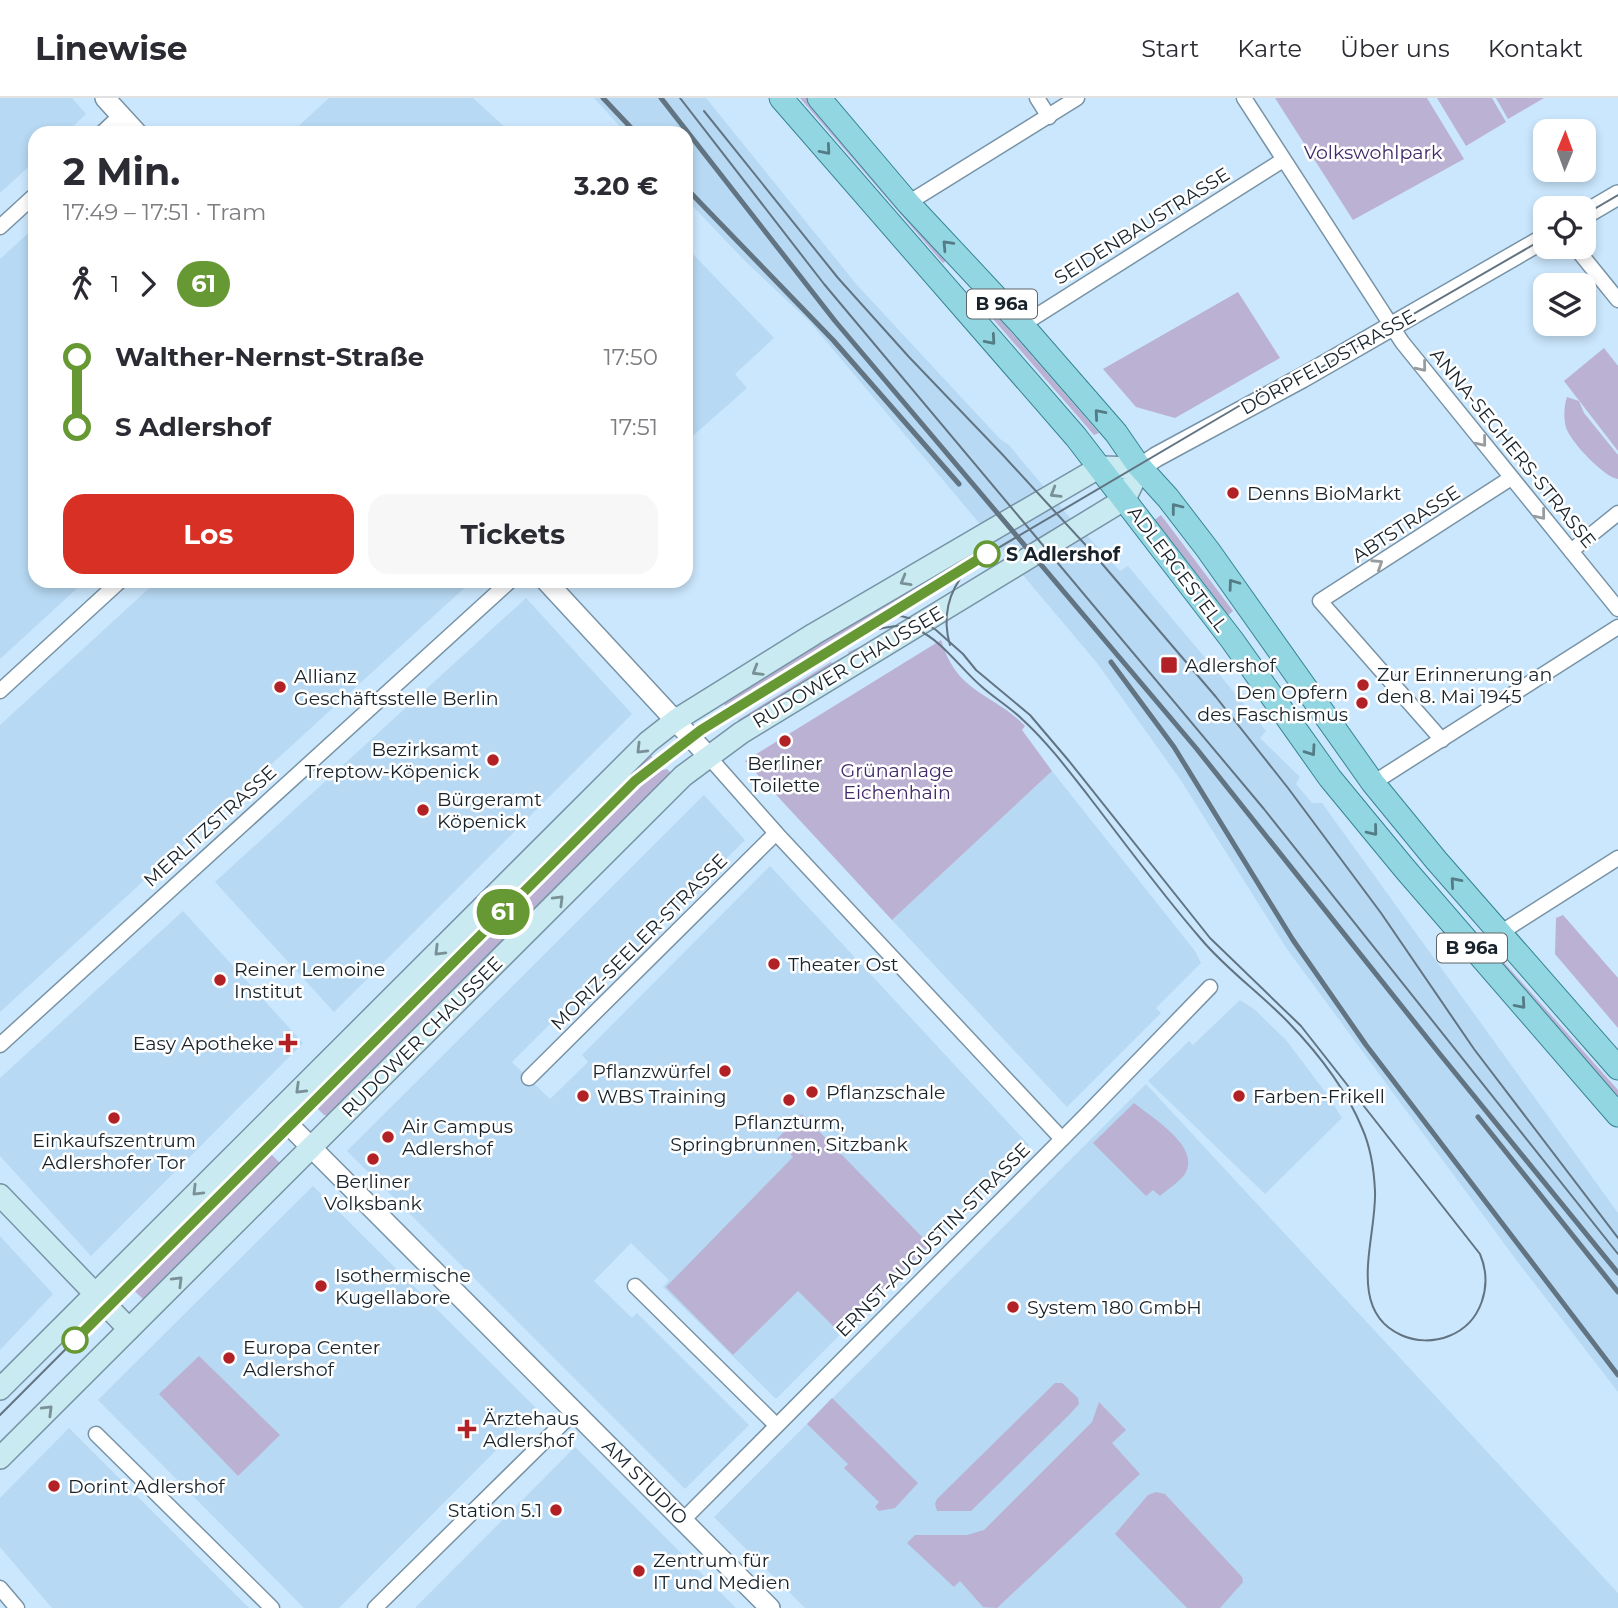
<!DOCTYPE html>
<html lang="de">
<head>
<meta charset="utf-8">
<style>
  :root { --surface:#fff; --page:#f7f7f7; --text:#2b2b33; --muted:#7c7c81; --line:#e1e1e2; --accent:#d93025 }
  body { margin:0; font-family:Montserrat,sans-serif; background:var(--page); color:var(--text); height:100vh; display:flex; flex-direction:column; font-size:26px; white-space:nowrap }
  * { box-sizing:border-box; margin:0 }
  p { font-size:23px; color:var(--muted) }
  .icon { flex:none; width:38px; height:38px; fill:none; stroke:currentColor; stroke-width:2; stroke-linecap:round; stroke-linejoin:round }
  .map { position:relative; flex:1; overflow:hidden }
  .details { position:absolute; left:28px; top:28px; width:665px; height:462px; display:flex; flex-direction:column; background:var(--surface); border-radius:21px; box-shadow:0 4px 10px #0003 }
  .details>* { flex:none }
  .badge { padding:0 14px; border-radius:23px; font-size:24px; line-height:46px }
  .needle { width:46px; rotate:1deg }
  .controls { position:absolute; left:1533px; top:21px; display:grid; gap:14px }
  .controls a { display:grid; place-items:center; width:63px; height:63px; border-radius:14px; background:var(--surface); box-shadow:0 4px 10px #0003; font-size:35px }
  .map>.badge { position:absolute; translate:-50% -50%; box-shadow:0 0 0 4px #fff }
  .legs { display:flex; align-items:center; gap:10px; height:77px; padding:0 35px; font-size:23px }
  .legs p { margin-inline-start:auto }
  .summary { display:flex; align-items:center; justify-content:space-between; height:119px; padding:0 35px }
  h1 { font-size:38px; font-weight:700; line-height:52px }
  .cta { display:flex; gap:14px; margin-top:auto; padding:14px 35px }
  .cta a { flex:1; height:80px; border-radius:21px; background:var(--accent); color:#fff; font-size:28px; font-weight:700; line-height:80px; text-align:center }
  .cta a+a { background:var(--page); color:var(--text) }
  ul { padding:0 35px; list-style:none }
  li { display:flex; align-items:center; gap:24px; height:70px; font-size:26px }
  li i { display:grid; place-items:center; width:10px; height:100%; margin:0 9px; background:currentColor }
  li i::after { content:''; width:18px; height:18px; margin:-9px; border:5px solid; border-radius:50%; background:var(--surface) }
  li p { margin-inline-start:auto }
  li:first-child i { background:linear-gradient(#0000 50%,currentColor 0) }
  li:last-child i { background:linear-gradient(currentColor 50%,#0000 0) }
  header { display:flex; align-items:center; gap:42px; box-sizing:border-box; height:98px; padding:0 35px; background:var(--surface); border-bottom:2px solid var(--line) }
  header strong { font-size:33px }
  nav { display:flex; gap:38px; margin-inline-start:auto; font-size:24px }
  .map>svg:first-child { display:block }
  .built { fill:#b7d9f3 }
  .green { fill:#bbb1d3 }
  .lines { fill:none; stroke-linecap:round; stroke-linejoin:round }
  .minor-casing { stroke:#7893a6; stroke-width:17 }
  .tertiary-casing { stroke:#7893a6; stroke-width:22 }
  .secondary-casing { stroke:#7893a6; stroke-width:24 }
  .primary-casing { stroke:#388594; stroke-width:25 }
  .minor { stroke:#fff; stroke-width:14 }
  .tertiary { stroke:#fff; stroke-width:19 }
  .secondary { stroke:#c9eaf0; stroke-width:21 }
  .primary { stroke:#92d6e1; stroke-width:23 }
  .tram { stroke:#627482; stroke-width:2 }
  .rail { stroke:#627482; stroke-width:5 }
  .oneway { stroke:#547c86 }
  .oneway2 { stroke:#979c9f }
  .oneway3 { stroke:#799097 }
  .line-1-casing { stroke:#fff; stroke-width:16 }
  .line-1 { stroke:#693; stroke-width:10 }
  .poi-dot { fill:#b22125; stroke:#fff; stroke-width:2.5 }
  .stop-1-dot { fill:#fff; stroke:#693; stroke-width:3.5 }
  .labels { text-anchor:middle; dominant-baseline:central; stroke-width:5; stroke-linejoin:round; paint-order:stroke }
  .shield { fill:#fff; stroke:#5d646a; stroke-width:2 }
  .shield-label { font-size:18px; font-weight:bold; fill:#17222a }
  .park-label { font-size:19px; fill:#422a6a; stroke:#fff }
  .street-label { font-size:19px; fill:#17222a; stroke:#fff }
  .poi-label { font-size:19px; fill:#17222a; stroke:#fff; text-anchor:start }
  .stop-label { font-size:19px; font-weight:bold; fill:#17222a; stroke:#fff; text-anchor:start }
</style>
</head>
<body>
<header>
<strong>Linewise</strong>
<nav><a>Start</a><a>Karte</a><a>Über uns</a><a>Kontakt</a></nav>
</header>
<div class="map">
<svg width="1618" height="1510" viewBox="0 0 1618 1510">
  <rect width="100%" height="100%" fill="#cbe7fd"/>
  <g class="built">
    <path d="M0,0h72l14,16 -20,19h-31v28l-35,32z"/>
    <path d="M329,0h144l38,35h-220z"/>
    <path d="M594,0h112l151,187 143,154 9,6 56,67 55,59 8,-5 121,144 17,21 -6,7 40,39 -4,7 16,19h10l296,410v179l-101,-131 -230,-312 -107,-170 -83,-116 -287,-341 -66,-62 -58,-61v-66h-60z"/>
    <path d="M35,129v354h50l-85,78v-400z"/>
    <path d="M686,149l88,91 -39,36 12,14 -61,54z"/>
    <path d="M157,483h315l-472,431v-287z"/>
    <path d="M526,500l106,116 -298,298 -119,-130z"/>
    <path d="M1052,673l143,180 6,12 -45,45 5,5 -94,94 -175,-187z"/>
    <path d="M704,697l41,45 -189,189 -6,-5 -38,38 38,37 38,-37 -6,-7 188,-189 259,279 -253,254 -113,-112 6,-7 -38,-37 -37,38 38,37 5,-5 112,112 -64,64 -338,-338z"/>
    <path d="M183,813l120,132 -212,213 -91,-100v-78z"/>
    <path d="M1240,902l14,9 32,31 43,57 13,21 -77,76 -117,-113 41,-40 4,4z"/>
    <path d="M1146,986l472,509v15h-813l-91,-91z"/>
    <path d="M313,1088l224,223 -198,199h-35l-206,-208z"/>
    <path d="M0,1138l53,58 -53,56z"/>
    <path d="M69,1330l180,180h-197l-52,-61v-49z"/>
    <path d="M575,1349l161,161h-321z"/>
  </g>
  <g class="green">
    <path d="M800,0h7l141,161 -5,4z"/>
    <path d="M1275,0h152l37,61 -111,61z"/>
    <path d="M1437,0h55l14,24 -40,24z"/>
    <path d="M1496,0h48l-36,21z"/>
    <path d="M1238,194l42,66 -105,60 -39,-11 -33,-38z"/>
    <path d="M984,203l115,132 -5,2 -114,-131z"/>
    <path d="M1604,250l14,18v85l-54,-70z"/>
    <path d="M1567,299l12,4 5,12 34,42v24c-14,-2 -45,-35 -51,-49 -4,-9 -3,-25 0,-33z"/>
    <path d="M1161,417l72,96 -7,6 -73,-96z"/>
    <path d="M946,468l6,12 -69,42 -6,-6 -40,25 4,7 -104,65 -4,-6 -6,3 -4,-5c75,-44 148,-92 223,-137z"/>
    <path d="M883,539l-141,88 -4,-5 93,-58 1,1 17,-9 -1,-2z"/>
    <path d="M941,542c16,54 51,52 84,86l-3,4 30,41 -160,149 -147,-159z"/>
    <path d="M648,654l15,18 4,-1 6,6 -341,341 -8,-1 -20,-20z"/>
    <path d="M1563,817l55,63v50l-63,-74 1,-36z"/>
    <path d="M1500,860l118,132v11l-120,-140z"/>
    <path d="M1134,1005c17,14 68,44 51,71 -6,8 -17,15 -25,22l-7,-6 -7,6 -53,-53z"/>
    <path d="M802,1016l128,131 -91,87 -41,-41 -65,64 -67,-68 127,-130 -16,-18z"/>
    <path d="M258,1043l24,24 -136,137 -25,-24z"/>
    <path d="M199,1258l81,79 -42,41 -79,-82z"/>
    <path d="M1055,1285h7l16,15 1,6 -9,10 -99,97h-34l-2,-7 2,-5z"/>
    <path d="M832,1300l86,85 -23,25 -16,3 -4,-4 4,-5 -35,-34 4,-4 -41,-40z"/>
    <path d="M1099,1304l27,28 -14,13 28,31 -143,134 -14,-1 -23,-26 -6,6 -47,-44 8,-8h52l17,-5 108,-108z"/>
    <path d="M1156,1394l9,2 77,83 1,5 -23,26h-33l-72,-74 33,-39z"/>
  </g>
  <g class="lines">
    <defs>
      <g id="minor">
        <path d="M1037,0l12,19"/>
        <path d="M1244,0l158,244 216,267"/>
        <path d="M102,35l19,-18"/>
        <path d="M908,105l169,-105"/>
        <path d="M0,129l35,-32"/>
        <path d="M1575,149l43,53"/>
        <path d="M1022,227l261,-165"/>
        <path d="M1571,453l47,-38"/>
        <path d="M0,593l120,-110"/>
        <path d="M1442,642l-122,-139 191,-123"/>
        <path d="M708,658l68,77 286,306"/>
        <path d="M1373,685l245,-156"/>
        <path d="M1500,835l118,-75"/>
        <path d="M0,947l510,-464"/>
        <path d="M529,980l247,-245"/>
        <path d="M635,1188l141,139"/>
        <path d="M96,1336l176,174"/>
        <path d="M683,1422l403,-405 124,-128"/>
        <path d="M0,1490l17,20"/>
        <path d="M375,1510l199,-196"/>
      </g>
      <g id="tertiary">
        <path d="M105,0l32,35"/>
        <path d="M1584,117l34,-20"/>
        <path d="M1140,370l16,-11 146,-79 243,-140"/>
        <path d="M546,483l162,175"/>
        <path d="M276,1014l494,496"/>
      </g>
      <g id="secondary">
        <path d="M0,1097l129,134"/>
        <path d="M0,1291l648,-647 28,-22 138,-86 286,-167 40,1 -15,31 -384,234 -58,43 -683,682"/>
      </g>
      <g id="primary">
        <path d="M781,0l295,339 156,203 98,138 75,91 213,246"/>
        <path d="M819,0l89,105 114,122 94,108 22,32 30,33 40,52 165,233 63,77 182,208"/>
      </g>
    </defs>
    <use href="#minor" class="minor-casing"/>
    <use href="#tertiary" class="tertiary-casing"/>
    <use href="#secondary" class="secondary-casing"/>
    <use href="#primary" class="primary-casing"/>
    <use href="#minor" class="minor"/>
    <use href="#tertiary" class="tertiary"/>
    <use href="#secondary" class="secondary"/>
    <use href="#primary" class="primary"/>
    <g class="tram">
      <path d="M680,0l144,186 440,525 354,445"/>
      <path d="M704,13l134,167 71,79 92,96 91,99 124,145 72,91 93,125 93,136 144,189"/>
      <path d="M1584,117l34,-20"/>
      <path d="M1294,285l251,-145"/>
      <path d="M878,522l23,-4 22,6 13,8 27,24 13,16 54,45 39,46 141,177 91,88 179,228c13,31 2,69 -31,82 -15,6 -33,6 -48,-1 -56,-25 -24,-98 -26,-144 -1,-22 -4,-43 -13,-63 -16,-39 -45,-76 -74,-106 -28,-29 -61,-52 -87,-83 -39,-45 -74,-93 -111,-141 -21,-27 -42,-55 -67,-78 -13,-13 -29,-22 -42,-34 -22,-19 -38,-45 -65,-57 -13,-5 -24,-3 -37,0"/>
      <path d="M950,547c-8,-27 -2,-53 16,-74"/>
      <path d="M0,1317l604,-606 31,-28 56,-44 224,-140 324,-191 63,-28"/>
    </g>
    <g class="rail">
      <path d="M603,0l33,35"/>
      <path d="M661,0l174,223 361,427 243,305 179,220"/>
      <path d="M686,90l147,152 126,144"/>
      <path d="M1111,564l63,85 119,193 73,105 252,330"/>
      <path d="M1478,1019l140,175"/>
    </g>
  </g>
  <defs><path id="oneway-chevron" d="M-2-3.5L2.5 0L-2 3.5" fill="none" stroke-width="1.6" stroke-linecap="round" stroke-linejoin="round" transform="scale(1.75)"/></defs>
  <g class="oneway">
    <use href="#oneway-chevron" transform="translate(826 52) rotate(49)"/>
    <use href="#oneway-chevron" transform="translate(947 147) rotate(-133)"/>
    <use href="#oneway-chevron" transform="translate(991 242) rotate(49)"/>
    <use href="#oneway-chevron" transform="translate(1099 316) rotate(-131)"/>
    <use href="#oneway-chevron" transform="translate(1176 410) rotate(-128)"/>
    <use href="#oneway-chevron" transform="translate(1233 486) rotate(-126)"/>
    <use href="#oneway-chevron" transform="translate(1311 653) rotate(55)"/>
    <use href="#oneway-chevron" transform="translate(1373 733) rotate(51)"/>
    <use href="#oneway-chevron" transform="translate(1455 784) rotate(-131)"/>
    <use href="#oneway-chevron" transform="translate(1521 906) rotate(49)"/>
  </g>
  <g class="oneway2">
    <use href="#oneway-chevron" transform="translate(1422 269) rotate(51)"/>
    <use href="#oneway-chevron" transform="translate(1482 344) rotate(51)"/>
    <use href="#oneway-chevron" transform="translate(1541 417) rotate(51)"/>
    <use href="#oneway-chevron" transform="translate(1378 466) rotate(-33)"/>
  </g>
  <g class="oneway3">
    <use href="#oneway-chevron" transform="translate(1055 395) rotate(149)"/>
    <use href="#oneway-chevron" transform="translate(905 483) rotate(150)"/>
    <use href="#oneway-chevron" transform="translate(757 573) rotate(149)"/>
    <use href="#oneway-chevron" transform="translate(641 651) rotate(135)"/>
    <use href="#oneway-chevron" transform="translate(559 802) rotate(-45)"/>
    <use href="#oneway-chevron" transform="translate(439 853) rotate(135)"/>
    <use href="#oneway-chevron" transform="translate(300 991) rotate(136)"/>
    <use href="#oneway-chevron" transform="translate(197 1093) rotate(135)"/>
    <use href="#oneway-chevron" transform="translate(178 1183) rotate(-45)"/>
    <use href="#oneway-chevron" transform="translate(48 1312) rotate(-45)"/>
  </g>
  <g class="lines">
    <defs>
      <path id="line-1" d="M75,1242l560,-559 66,-51 286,-176"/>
    </defs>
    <use href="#line-1" class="line-1-casing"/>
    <use href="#line-1" class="line-1"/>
  </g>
  <g class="poi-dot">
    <circle cx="1233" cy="395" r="7"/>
    <rect x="1160" y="558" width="18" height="18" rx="3.5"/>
    <circle cx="1363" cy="587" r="7"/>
    <circle cx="280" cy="589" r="7"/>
    <circle cx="1362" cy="605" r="7"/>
    <circle cx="785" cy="643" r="7"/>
    <circle cx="493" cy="662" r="7"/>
    <circle cx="423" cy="712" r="7"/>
    <circle cx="774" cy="866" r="7"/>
    <circle cx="220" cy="882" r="7"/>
    <path d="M284.5 934.5h7v7h7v7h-7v7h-7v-7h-7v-7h7z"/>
    <circle cx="725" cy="973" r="7"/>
    <circle cx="812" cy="994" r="7"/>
    <circle cx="583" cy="998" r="7"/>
    <circle cx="1239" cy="998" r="7"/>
    <circle cx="789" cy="1002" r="7"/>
    <circle cx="114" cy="1020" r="7"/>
    <circle cx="388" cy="1039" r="7"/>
    <circle cx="373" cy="1061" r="7"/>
    <circle cx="321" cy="1188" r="7"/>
    <circle cx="1013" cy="1209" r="7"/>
    <circle cx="229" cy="1260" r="7"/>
    <path d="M463.5 1320.5h7v7h7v7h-7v7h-7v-7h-7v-7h7z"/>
    <circle cx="54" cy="1388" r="7"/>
    <circle cx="556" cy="1412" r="7"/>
    <circle cx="639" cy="1473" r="7"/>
  </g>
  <g class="stop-1-dot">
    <circle cx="987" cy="456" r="12"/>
    <circle cx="75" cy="1242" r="12"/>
  </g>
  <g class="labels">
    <g class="shield">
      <rect x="967" y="191.5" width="70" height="29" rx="5"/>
      <rect x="1437" y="835.5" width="70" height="29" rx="5"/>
    </g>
    <g class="shield-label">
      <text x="1002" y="206">B 96a</text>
      <text x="1472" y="850">B 96a</text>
    </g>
    <g class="park-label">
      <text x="1373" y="54">Volkswohlpark</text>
      <text x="897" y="672">Grünanlage<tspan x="897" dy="22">Eichenhain</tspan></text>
    </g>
    <g class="street-label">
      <text transform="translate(1142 128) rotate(-32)">SEIDENBAUSTRASSE</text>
      <text transform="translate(1328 264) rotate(-29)">DÖRPFELDSTRASSE</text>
      <text transform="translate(1513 350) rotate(51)">ANNA-SEGHERS-STRASSE</text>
      <text transform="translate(1406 426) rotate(-33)">ABTSTRASSE</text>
      <text transform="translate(1178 471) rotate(53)">ADLERGESTELL</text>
      <text transform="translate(848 569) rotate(-31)">RUDOWER CHAUSSEE</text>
      <text transform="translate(210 728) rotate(-42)">MERLITZSTRASSE</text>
      <text transform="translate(639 844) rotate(-45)">MORIZ-SEELER-STRASSE</text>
      <text transform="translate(422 939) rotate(-45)">RUDOWER CHAUSSEE</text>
      <text transform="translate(933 1142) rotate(-45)">ERNST-AUGUSTIN-STRASSE</text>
      <text transform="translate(645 1384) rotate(45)">AM STUDIO</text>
    </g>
    <g class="poi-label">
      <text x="1247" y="395">Denns BioMarkt</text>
      <text x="1185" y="567">Adlershof</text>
      <text x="1377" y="576">Zur Erinnerung an<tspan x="1377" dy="22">den 8. Mai 1945</tspan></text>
      <text x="294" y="578">Allianz<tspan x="294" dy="22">Geschäftsstelle Berlin</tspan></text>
      <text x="1348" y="594" text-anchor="end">Den Opfern<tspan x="1348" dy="22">des Faschismus</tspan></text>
      <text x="479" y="651" text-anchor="end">Bezirksamt<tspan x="479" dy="22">Treptow-Köpenick</tspan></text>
      <text x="785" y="665" text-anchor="middle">Berliner<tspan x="785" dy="22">Toilette</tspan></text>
      <text x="437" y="701">Bürgeramt<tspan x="437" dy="22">Köpenick</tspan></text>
      <text x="788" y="866">Theater Ost</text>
      <text x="234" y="871">Reiner Lemoine<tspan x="234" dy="22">Institut</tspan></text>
      <text x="274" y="945" text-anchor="end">Easy Apotheke</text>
      <text x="711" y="973" text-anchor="end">Pflanzwürfel</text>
      <text x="826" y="994">Pflanzschale</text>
      <text x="597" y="998">WBS Training</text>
      <text x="1253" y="998">Farben-Frikell</text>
      <text x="789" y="1024" text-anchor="middle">Pflanzturm,<tspan x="789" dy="22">Springbrunnen, Sitzbank</tspan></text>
      <text x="402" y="1028">Air Campus<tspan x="402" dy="22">Adlershof</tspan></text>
      <text x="114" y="1042" text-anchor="middle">Einkaufszentrum<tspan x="114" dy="22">Adlershofer Tor</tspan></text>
      <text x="373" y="1083" text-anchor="middle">Berliner<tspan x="373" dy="22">Volksbank</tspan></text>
      <text x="335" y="1177">Isothermische<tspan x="335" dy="22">Kugellabore</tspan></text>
      <text x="1027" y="1209">System 180 GmbH</text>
      <text x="243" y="1249">Europa Center<tspan x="243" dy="22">Adlershof</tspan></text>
      <text x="483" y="1320">Ärztehaus<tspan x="483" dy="22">Adlershof</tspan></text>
      <text x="68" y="1388">Dorint Adlershof</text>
      <text x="542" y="1412" text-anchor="end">Station 5.1</text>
      <text x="653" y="1462">Zentrum für<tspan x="653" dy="22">IT und Medien</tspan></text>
    </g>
    <g class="stop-label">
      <text x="1006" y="456">S Adlershof</text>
    </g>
  </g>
</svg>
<div class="controls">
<a><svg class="needle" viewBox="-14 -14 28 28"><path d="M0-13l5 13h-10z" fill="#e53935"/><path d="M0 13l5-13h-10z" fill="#7c7c81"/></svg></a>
<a><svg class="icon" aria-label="locate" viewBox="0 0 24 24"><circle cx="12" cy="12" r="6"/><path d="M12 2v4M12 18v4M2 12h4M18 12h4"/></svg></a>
<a><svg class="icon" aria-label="layers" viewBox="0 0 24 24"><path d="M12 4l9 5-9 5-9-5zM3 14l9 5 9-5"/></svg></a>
</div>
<b class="badge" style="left:503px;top:814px;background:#693;color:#fff">61</b>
<section class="details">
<div class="summary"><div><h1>2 Min.</h1><p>17:49 – 17:51 · Tram</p></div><b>3.20 €</b></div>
<div class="legs"><svg class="icon" aria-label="walk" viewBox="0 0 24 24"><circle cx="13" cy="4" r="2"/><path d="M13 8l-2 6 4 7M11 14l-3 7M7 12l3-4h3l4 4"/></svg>1<svg class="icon" aria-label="forward" viewBox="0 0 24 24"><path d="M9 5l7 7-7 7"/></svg><b class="badge" style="background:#693;color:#fff">61</b></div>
<ul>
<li><i style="color:#693"></i><b>Walther-Nernst-Straße</b><p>17:50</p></li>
<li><i style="color:#693"></i><b>S Adlershof</b><p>17:51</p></li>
</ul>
<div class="cta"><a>Los</a><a>Tickets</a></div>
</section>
</div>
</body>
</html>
